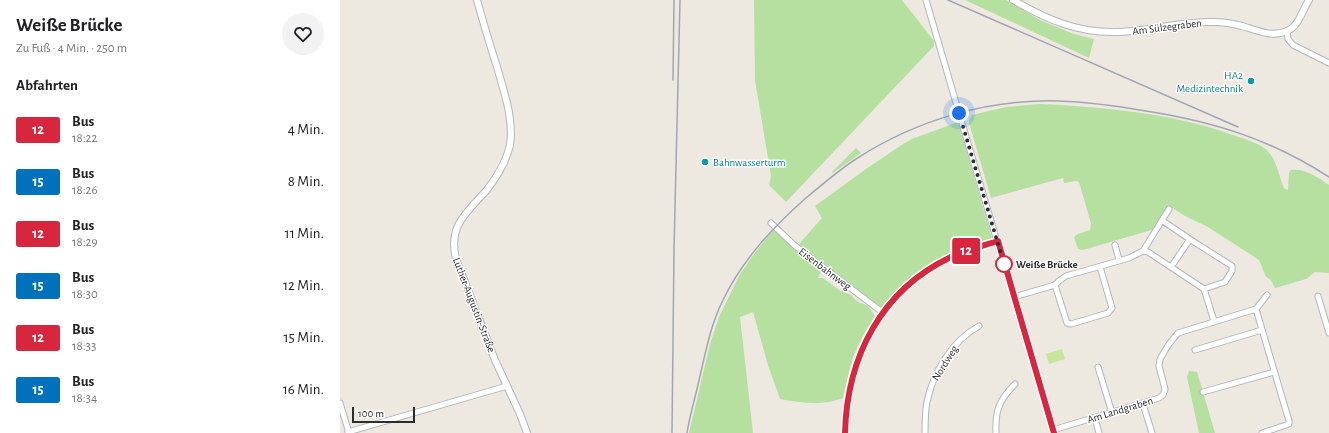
<!DOCTYPE html>
<html lang="de">
<head>
<meta charset="utf-8">
<style>
  :root { --surface:#fff; --page:#f2f2f2; --text:#202124; --muted:#757577 }
  body { margin:0; font-family:"Alegreya Sans",sans-serif; background:var(--page); color:var(--text); height:100vh; display:flex; flex-direction:column; font-size:15px; white-space:nowrap }
  * { box-sizing:border-box; margin:0 }
  p { font-size:13px; color:var(--muted) }
  .icon { flex:none; width:22px; height:22px; fill:none; stroke:currentColor; stroke-width:2; stroke-linecap:round; stroke-linejoin:round }
  .map { position:relative; flex:1; overflow:hidden }
  .side { display:flex; flex-direction:column; background:var(--surface); width:340px }
  .side>* { flex:none }
  .badge { padding:0 8px; border-radius:3px; font-size:14px; line-height:26px }
  .scale { position:absolute; left:12px; bottom:10px; width:63px; box-sizing:border-box; padding-left:4px; border:2px solid #2d2d2d; border-top:0; font-size:11px; line-height:14px; white-space:nowrap; color:#2d2d2d; -webkit-text-stroke:3px #fff; paint-order:stroke }
  .you { position:absolute; width:20px; height:20px; margin:-10px; border:3px solid #fff; border-radius:50%; background:#1a73e8; box-shadow:0 0 0 6px #1a73e833 }
  .map>.badge { position:absolute; translate:-50% -50%; box-shadow:0 0 0 2px #fff }
  h2 { padding:0 16px; font-size:15px; line-height:36px }
  .round { display:grid; place-items:center; flex:none; width:42px; height:42px; border-radius:21px; background:var(--page) }
  .overview { display:flex; align-items:center; justify-content:space-between; height:68px; padding:0 16px }
  h1 { font-size:19px; font-weight:700; line-height:30px }
  ul { padding:0; list-style:none }
  li { display:flex; align-items:center; gap:12px; height:52px; padding:0 16px }
  li div { flex:1 }
  li b { display:block; font-size:15px }
  li em { font-style:normal }
  li .badge { min-width:44px; font-weight:700; text-align:center }
  main { display:flex; flex:1; min-height:0 }
  .map>svg:first-child { display:block }
  .green { fill:#b6e0a0 }
  .pitch { fill:#c7e69d }
  .lines { fill:none; stroke-linecap:round; stroke-linejoin:round }
  .minor-casing { stroke:#b3b6bf; stroke-width:7 }
  .tertiary-casing { stroke:#b3b6bf; stroke-width:8 }
  .minor { stroke:#fff; stroke-width:5 }
  .tertiary { stroke:#fff; stroke-width:6 }
  .rail { stroke:#a3a5b6; stroke-width:1.5 }
  .line-casing { stroke:#fff; stroke-width:9 }
  .line { stroke:#d7263d; stroke-width:6 }
  .walk { stroke:#2d2d2d; stroke-width:4; stroke-dasharray:0 7.2 }
  .culture-dot { fill:#0f9aa8; stroke:#fff; stroke-width:1.5 }
  .stop-dot { fill:#fff; stroke:#d7263d; stroke-width:2 }
  .labels { text-anchor:middle; dominant-baseline:central; stroke-width:3; stroke-linejoin:round; paint-order:stroke }
  .street-label { font-size:11px; fill:#2d2d2d; stroke:#fff }
  .culture-label { font-size:11px; fill:#0d838f; stroke:#fff; text-anchor:end }
  .stop-label { font-size:11px; font-weight:bold; fill:#2d2d2d; stroke:#fff; text-anchor:start }
</style>
</head>
<body>
<main>
<section class="side">
<div class="overview"><div><h1>Weiße Brücke</h1><p>Zu Fuß · 4 Min. · 250 m</p></div><a class="round"><svg class="icon" aria-label="heart" viewBox="0 0 24 24"><path d="M12 20l-8-8c-3-5 5-10 8-4 3-6 11-1 8 4z"/></svg></a></div>
<h2>Abfahrten</h2>
<ul>
<li><span class="badge" style="background:#d7263d;color:#fff">12</span><div><b>Bus</b><p>18:22</p></div><em>4 Min.</em></li>
<li><span class="badge" style="background:#0072bc;color:#fff">15</span><div><b>Bus</b><p>18:26</p></div><em>8 Min.</em></li>
<li><span class="badge" style="background:#d7263d;color:#fff">12</span><div><b>Bus</b><p>18:29</p></div><em>11 Min.</em></li>
<li><span class="badge" style="background:#0072bc;color:#fff">15</span><div><b>Bus</b><p>18:30</p></div><em>12 Min.</em></li>
<li><span class="badge" style="background:#d7263d;color:#fff">12</span><div><b>Bus</b><p>18:33</p></div><em>15 Min.</em></li>
<li><span class="badge" style="background:#0072bc;color:#fff">15</span><div><b>Bus</b><p>18:34</p></div><em>16 Min.</em></li>
</ul>
</section>
<div class="map">
<svg width="989" height="433" viewBox="0 0 989 433">
  <rect width="100%" height="100%" fill="#ede8e0"/>
  <g class="green">
    <path d="M414,0h148l32,41v5l-148,156 -17,-17 2,-9 -16,-96z"/>
    <path d="M625,0h41l36,21 32,13 20,5 -5,19z"/>
    <path d="M700,104c61,3 132,9 190,30 11,4 24,7 34,14 13,9 14,27 20,40l3,2 1,-1 1,-16 2,-3c13,-2 27,7 38,15v88l-14,-1 -9,7 -31,9 -4,-8 -5,-3 -7,-17 -51,-33 -23,-11 -17,-11 -13,24 -72,21 -5,-1 -4,-12 4,-3 12,-4 1,-7 -12,-41 -3,-1 -12,2 -1,-5 -72,20 -21,-72 -1,-6 3,-5 34,-8z"/>
    <path d="M618,122l34,116 -3,2c-48,17 -73,30 -107,68l-83,-64 23,-26 -7,-12 51,-37 37,-25 9,-5z"/>
    <path d="M516,148l5,5 -28,20 -1,-1z"/>
    <path d="M434,229l18,18 30,22 -4,9h5l16,12 12,5 7,7 10,4 7,10c-8,13 -17,27 -22,42 -4,13 -7,26 -10,40 -20,8 -42,5 -63,1l-12,-34 -15,-53 -13,5 13,116h-64l21,-89 9,-27 20,-41 15,-22z"/>
    <path d="M849,371l8,1 18,61h-16l-12,-56z"/>
  </g>
  <path class="pitch" d="M722,349l3,10 -16,5 -3,-10z"/>
  <g class="lines">
    <defs>
      <g id="minor">
        <path d="M586,0l33,113 95,320"/>
        <path d="M947,31l1,8 5,6 36,18"/>
        <path d="M823,221l28,19"/>
        <path d="M431,223l23,22 88,67"/>
        <path d="M775,245l4,15"/>
        <path d="M803,251l5,1 56,37 10,32"/>
        <path d="M831,267l17,-25 3,-2 41,26v5l-7,11 -21,7"/>
        <path d="M715,285l12,38 4,1 37,-11 4,-5 -12,-41"/>
        <path d="M978,296l11,37"/>
        <path d="M674,297l41,-12 4,-4 7,-5 63,-18 14,-7 26,-42"/>
        <path d="M916,309l33,112v3l-27,9"/>
        <path d="M855,350l67,-20"/>
        <path d="M758,367l14,46"/>
        <path d="M863,392l71,-20"/>
        <path d="M0,403l9,30"/>
        <path d="M803,404l9,29"/>
        <path d="M755,418l4,15"/>
        <path d="M713,430l106,-32 4,-3 2,-6 -6,-23 1,-7 9,-15 9,-11 78,-24 11,-14"/>
        <path d="M8,432l159,-46"/>
        <path d="M505,433c2,-76 35,-143 106,-176 15,-7 31,-11 47,-16"/>
        <path d="M585,433c0,-10 0,-21 2,-31 6,-30 25,-61 52,-76"/>
        <path d="M656,433c-1,-22 3,-33 19,-49"/>
      </g>
      <g id="tertiary">
        <path d="M137,0c6,22 13,45 20,67 7,25 17,52 13,78 -4,18 -13,32 -24,46 -20,22 -38,35 -30,68l39,101 25,54 7,19"/>
        <path d="M673,0c33,19 64,33 103,32 13,0 26,-2 39,-4 20,-3 40,-7 60,-6 9,0 19,2 27,4 14,4 30,12 45,5 12,-5 15,-20 22,-31"/>
      </g>
    </defs>
    <use href="#minor" class="minor-casing"/>
    <use href="#tertiary" class="tertiary-casing"/>
    <use href="#minor" class="minor"/>
    <use href="#tertiary" class="tertiary"/>
    <g class="rail">
      <path d="M608,0l290,127"/>
      <path d="M333,80l1,-80"/>
      <path d="M332,433l2,-184 6,-249"/>
      <path d="M347,433c3,-19 9,-38 13,-57 6,-26 11,-52 23,-76 20,-41 50,-73 84,-103 16,-13 32,-27 49,-38 60,-39 132,-60 203,-58 29,1 58,5 87,10 69,11 124,28 183,66"/>
    </g>
  </g>
  <g class="lines">
    <defs>
      <path id="line" d="M505,433c2,-76 36,-143 106,-176 15,-7 31,-11 47,-16l56,192"/>
    </defs>
    <use href="#line" class="line-casing"/>
    <use href="#line" class="line"/>
    <path class="walk" d="M619,113l45,151"/>
  </g>
  <g class="culture-dot">
    <circle cx="911" cy="81" r="4"/>
    <circle cx="365" cy="162" r="4"/>
  </g>
  <circle class="stop-dot" cx="664" cy="264" r="8"/>
  <g class="labels">
    <g class="street-label">
      <text transform="translate(827 27) rotate(-7)">Am Sülzegraben</text>
      <text transform="translate(485 269) rotate(37)">Eisenbahnweg</text>
      <text transform="translate(134 305) rotate(69)">Luther-Augustin-Straße</text>
      <text transform="translate(605 363) rotate(-58)">Nordweg</text>
      <text transform="translate(780 410) rotate(-17)">Am Landgraben</text>
    </g>
    <g class="culture-label">
      <text x="903" y="75">HA2<tspan x="903" dy="13">Medizintechnik</tspan></text>
      <text x="373" y="162" text-anchor="start">Bahnwasserturm</text>
    </g>
    <g class="stop-label">
      <text x="676" y="264">Weiße Brücke</text>
    </g>
  </g>
</svg>
<div class="scale">100 m</div>
<div class="you" style="left:619px;top:113px"></div>
<b class="badge" style="left:626px;top:251px;background:#d7263d;color:#fff">12</b>
</div>
</main>
</body>
</html>
